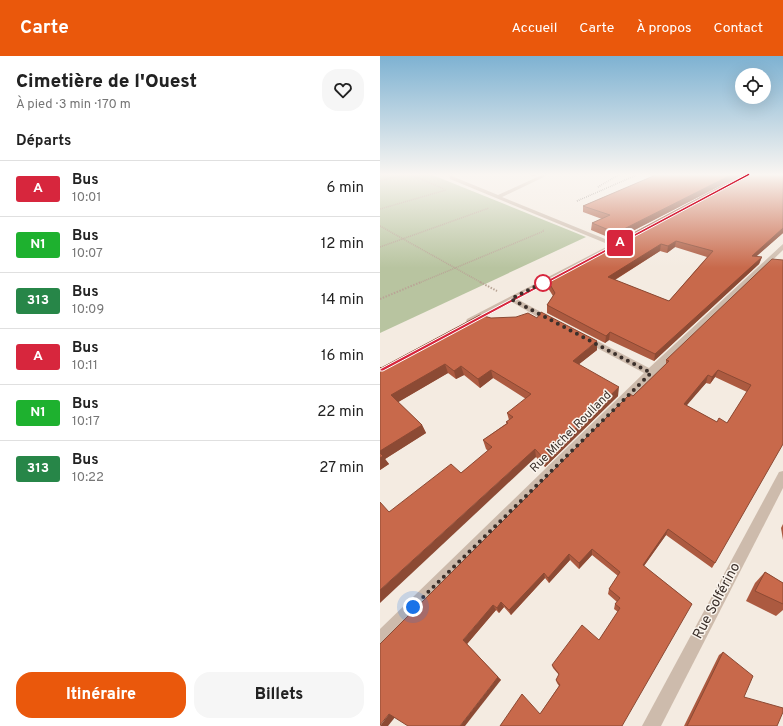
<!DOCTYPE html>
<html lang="fr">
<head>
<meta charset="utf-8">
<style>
  :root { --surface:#fff; --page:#f6f6f6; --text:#222; --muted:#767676; --line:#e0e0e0; --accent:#ea580c }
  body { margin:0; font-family:Overpass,sans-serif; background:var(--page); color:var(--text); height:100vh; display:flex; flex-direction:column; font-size:15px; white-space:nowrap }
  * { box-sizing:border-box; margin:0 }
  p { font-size:13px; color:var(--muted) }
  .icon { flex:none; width:22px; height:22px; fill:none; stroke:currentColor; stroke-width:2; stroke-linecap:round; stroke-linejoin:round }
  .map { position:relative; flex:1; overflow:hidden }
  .details { display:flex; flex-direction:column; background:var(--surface); width:380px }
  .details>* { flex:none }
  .badge { padding:0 8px; border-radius:3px; font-size:14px; line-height:26px }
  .controls { position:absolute; left:355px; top:12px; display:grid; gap:8px }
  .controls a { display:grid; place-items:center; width:36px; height:36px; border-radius:50%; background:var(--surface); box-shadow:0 4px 16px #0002; font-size:20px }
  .you { position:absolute; width:20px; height:20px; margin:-10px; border:3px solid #fff; border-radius:50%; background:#1a73e8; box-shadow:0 0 0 6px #1a73e833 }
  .map>.badge { position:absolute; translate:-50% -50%; box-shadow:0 0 0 2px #fff }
  h2 { padding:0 16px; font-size:15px; line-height:36px }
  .round { display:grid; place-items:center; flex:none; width:42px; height:42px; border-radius:16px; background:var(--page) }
  .head { display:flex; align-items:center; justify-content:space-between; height:68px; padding:0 16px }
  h1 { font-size:19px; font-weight:800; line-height:30px }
  .primary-button { display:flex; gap:8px; margin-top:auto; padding:8px 16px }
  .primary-button a { flex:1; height:46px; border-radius:16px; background:var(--accent); color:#fff; font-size:16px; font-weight:800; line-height:46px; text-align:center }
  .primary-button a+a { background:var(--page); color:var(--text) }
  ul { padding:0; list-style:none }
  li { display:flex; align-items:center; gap:12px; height:56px; padding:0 16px; border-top:1px solid var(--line) }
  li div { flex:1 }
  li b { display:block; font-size:15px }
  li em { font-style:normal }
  li .badge { min-width:44px; font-weight:700; text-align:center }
  header { display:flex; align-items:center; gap:24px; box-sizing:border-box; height:56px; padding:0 20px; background:var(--accent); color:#fff }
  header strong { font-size:19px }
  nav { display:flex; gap:22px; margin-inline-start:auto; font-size:14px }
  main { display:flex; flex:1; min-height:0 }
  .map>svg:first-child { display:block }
  .green { fill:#b8c4a0 }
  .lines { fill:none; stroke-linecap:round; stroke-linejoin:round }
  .path-far1 { stroke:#b9a596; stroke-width:1.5; stroke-dasharray:1 1; stroke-linecap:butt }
  .path { stroke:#b9a596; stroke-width:2; stroke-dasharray:1.5 1.5; stroke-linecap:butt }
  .minor { fill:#cdbbac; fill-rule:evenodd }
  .rail { stroke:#3b302b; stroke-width:1.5; stroke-dasharray:0.5 1.5; stroke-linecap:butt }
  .wall { fill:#ac5a40; fill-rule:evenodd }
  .shaded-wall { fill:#8c4a34 }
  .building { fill:#c8694b; stroke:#8c4a34; fill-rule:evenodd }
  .line { fill:#d7263d; stroke:#fff }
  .walk { stroke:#3b302b; stroke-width:4; stroke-dasharray:0 7.2 }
  .stop-dot { fill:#fff; stroke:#d7263d; stroke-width:2 }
  .labels { text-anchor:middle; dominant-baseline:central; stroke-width:3; stroke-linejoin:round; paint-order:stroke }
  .street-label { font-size:12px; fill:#3b302b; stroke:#fbf5ee }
  .near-street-label { font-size:14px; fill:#3b302b; stroke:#fbf5ee }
</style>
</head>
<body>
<header>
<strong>Carte</strong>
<nav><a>Accueil</a><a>Carte</a><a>À propos</a><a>Contact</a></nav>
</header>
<main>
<section class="details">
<div class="head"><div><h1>Cimetière de l'Ouest</h1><p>À pied · 3 min · 170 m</p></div><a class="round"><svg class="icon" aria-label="heart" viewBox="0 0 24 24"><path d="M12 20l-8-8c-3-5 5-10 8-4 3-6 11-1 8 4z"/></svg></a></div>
<h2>Départs</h2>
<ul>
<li><span class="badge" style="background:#d7263d;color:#fff">A</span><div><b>Bus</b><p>10:01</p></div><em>6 min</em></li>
<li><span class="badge" style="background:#1eb12f;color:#fff">N1</span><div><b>Bus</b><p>10:07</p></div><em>12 min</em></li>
<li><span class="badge" style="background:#278648;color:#fff">313</span><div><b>Bus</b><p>10:09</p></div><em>14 min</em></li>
<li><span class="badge" style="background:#d7263d;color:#fff">A</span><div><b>Bus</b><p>10:11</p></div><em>16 min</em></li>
<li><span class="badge" style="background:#1eb12f;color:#fff">N1</span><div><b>Bus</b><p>10:17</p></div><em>22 min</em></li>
<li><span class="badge" style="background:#278648;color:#fff">313</span><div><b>Bus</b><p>10:22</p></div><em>27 min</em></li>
</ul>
<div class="primary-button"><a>Itinéraire</a><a>Billets</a></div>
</section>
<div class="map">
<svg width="403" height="670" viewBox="0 0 403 670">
  <rect width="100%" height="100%" fill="#f4ebe1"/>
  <path class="green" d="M0,118h50l156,63 -206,96z"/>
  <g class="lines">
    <g class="path-far1">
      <path d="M29,118l35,15"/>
      <path d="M0,125l28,-7"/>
      <path d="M0,153l66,-19"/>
      <path d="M0,170l102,57"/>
      <path d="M0,191l109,-39"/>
      <path d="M39,227l125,-52 -1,-1"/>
    </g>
    <g class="path">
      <path d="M100,226l17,9"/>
      <path d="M0,243l41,-17"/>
    </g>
    <g class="minor">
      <path d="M69,118h4l1,3 44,18 46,-21h6l-48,23 113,46 20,-10 5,1 -123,65 37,20 1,2 -1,2h-6l-36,-21 -39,21h-6l-1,-2 1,-2 143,-74 -160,-66z"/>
      <path d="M403,188v6l-148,144 -249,252 -6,2v-19l264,-256 -62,-33 -1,-2 1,-2h6l61,32z"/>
      <path d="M403,415v17l-122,238h-19l137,-254z"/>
    </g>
    <g class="rail">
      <path d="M218,131l22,-13"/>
      <path d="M197,145l62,-27"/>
    </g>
  </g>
  <g class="wall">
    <path d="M146,118h12l-4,2z"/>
    <path d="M266,118h97l-128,66 -24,-10 1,-7 10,-4 -19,-7v-6l71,-30z"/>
    <path d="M403,118v59l-27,23 6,1 -3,7 -105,97 -45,-21 -4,3 -58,-30v-8l6,-9 -5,-8v-7l77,-41 1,-3zM295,191l32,10 -38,44 -54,-21 45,-29 7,2z"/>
    <path d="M403,204l-68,303 -3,5 -46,-33 -22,31 48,38 -152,110 19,-28 -2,-3 -1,-3 3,-5 -6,-7 -1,-3 47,-25 19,-28 -4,-3 1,-5 2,-2 -9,-8 1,-5 9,-13 -26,-21 -13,14 -9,-9 -21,23 -4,-5 -34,37 -7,-8 -5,6 -3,-3 -29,34 34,36 -93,46 225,-330 33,-32v-4zM335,321l32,15 -20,31 -10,-1 -31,-17 20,-22 4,1z"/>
    <path d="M217,294l-18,14 39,32 -73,71 -9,-10 -147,55 72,-39 27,-22 -2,-2 -3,-9 24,-17 -1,-1 3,-2 -2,-7 19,-14 -33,-21 -13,10 -16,-13 -8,4 -8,-6 -50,29 24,23 4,8 -41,26 4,5 -9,6v-103l1,1z"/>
    <path d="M403,468v16l-2,-12z"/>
    <path d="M385,516l18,11v27l-7,6 -30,-15 9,-18z"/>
    <path d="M343,596l21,45 33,29h-93l35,-71z"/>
  </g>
  <g class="shaded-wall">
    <path d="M353,118h10l-128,66 1,-7z"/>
    <path d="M403,172v5l-34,30 3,-7z"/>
    <path d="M296,185l-1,6 -8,6 1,-7z"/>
    <path d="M281,188l-1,7 -52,33v-7z"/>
    <path d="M382,201l-3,7 -105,97 1,-7z"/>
    <path d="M230,276l-1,8 -4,3 1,-7z"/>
    <path d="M217,285v9l-24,19v-8z"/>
    <path d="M65,308l3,9 -53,31 -4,-9z"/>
    <path d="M81,310l3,9 -8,4 -2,-8z"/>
    <path d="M111,314l2,8 -13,10 -2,-9z"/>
    <path d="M338,314l-3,7 -5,7 2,-7z"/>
    <path d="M328,319l-2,8 -24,28 2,-7z"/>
    <path d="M239,331l-1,9 -73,71 -1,-8z"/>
    <path d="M42,369l4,8 -41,26 4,5 -9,6v-19z"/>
    <path d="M155,393l1,8 -156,146v-13z"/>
    <path d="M288,473l-2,6 -25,35 2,-5z"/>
    <path d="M212,493v6l-13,14v-6z"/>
    <path d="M189,498l1,6 -21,23 -1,-5z"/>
    <path d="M164,517l1,5 -34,37 -2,-5z"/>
    <path d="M121,546l3,5 -5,6 -2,-5z"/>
    <path d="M113,549l3,5 -29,34 -4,-4z"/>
    <path d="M118,621l3,3 -36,46h-5z"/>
    <path d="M9,658l7,2 -8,10h-8z"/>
  </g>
  <g class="building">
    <path d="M278,118h75l-117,59 -24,-10 18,-8 -27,-9z"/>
    <path d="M364,118h39v54l-31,28 10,1 -107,97 -45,-22 -4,4 -59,-31 8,-12 -7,-12 81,-43 -3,-1zM296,185l37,10 -44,50 -61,-24 53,-33 7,2z"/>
    <path d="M392,203l11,1v184l-68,119 -47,-34 -25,36 49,39 -70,122h-122l22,-32 18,20 20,-29 -4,-5 3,-6 -7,-9 30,-40 17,15 21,-32 -5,-4 5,-6 -11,-9 11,-17 -28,-23 -13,14 -10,-9 -21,24 -4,-5 -35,37 -8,-8 -4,6 -4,-3 -30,35 35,37 -38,49h-52l-19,-12 -9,11v-81l250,-250 3,2 36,-35 -3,-1zM338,314l33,15 -24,38 -8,-5 -2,4 -33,-18 24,-29 4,2z"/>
    <path d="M161,256l56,29 -24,20 46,26 -75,72 -9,-10 -155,141v-88l9,10 62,-48 10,9 31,-26 -9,-7 25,-17 -2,-1 7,-5 -6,-4 24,-19 -40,-24 -13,9 -17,-13 -7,5 -9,-7 -54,31 31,30 -42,26v-84l1,1 99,-53 11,3 25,-1 12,-4 9,5z"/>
    <path d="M0,397l3,3 -3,2z"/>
    <path d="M385,516l18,11v21l-28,-13z"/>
    <path d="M343,596l30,24 -9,21 39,11v4l-6,14h-90z"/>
  </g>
  <linearGradient id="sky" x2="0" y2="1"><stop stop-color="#7eb2d2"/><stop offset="0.56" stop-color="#faf6f2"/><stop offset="1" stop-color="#faf6f2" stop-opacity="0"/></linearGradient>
  <rect width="403" height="212" fill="url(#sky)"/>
  <path class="line" d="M369,117l1,2 -367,196h-3v-2z"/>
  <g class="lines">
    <path class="walk" d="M33,551l238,-234 -140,-74 33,-17 -1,1"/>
  </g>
  <circle class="stop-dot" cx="163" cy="227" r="8"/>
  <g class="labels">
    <g class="street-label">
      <text transform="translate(191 376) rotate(-45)">Rue Michel Roulland</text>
    </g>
    <g class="near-street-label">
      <text transform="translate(337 545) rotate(-62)">Rue Solférino</text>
    </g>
  </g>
</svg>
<div class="controls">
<a><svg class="icon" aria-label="locate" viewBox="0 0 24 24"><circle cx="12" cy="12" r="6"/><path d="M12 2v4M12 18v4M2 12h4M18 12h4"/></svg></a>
</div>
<div class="you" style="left:33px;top:551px"></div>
<b class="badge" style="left:240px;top:187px;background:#d7263d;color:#fff">A</b>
</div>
</main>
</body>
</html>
